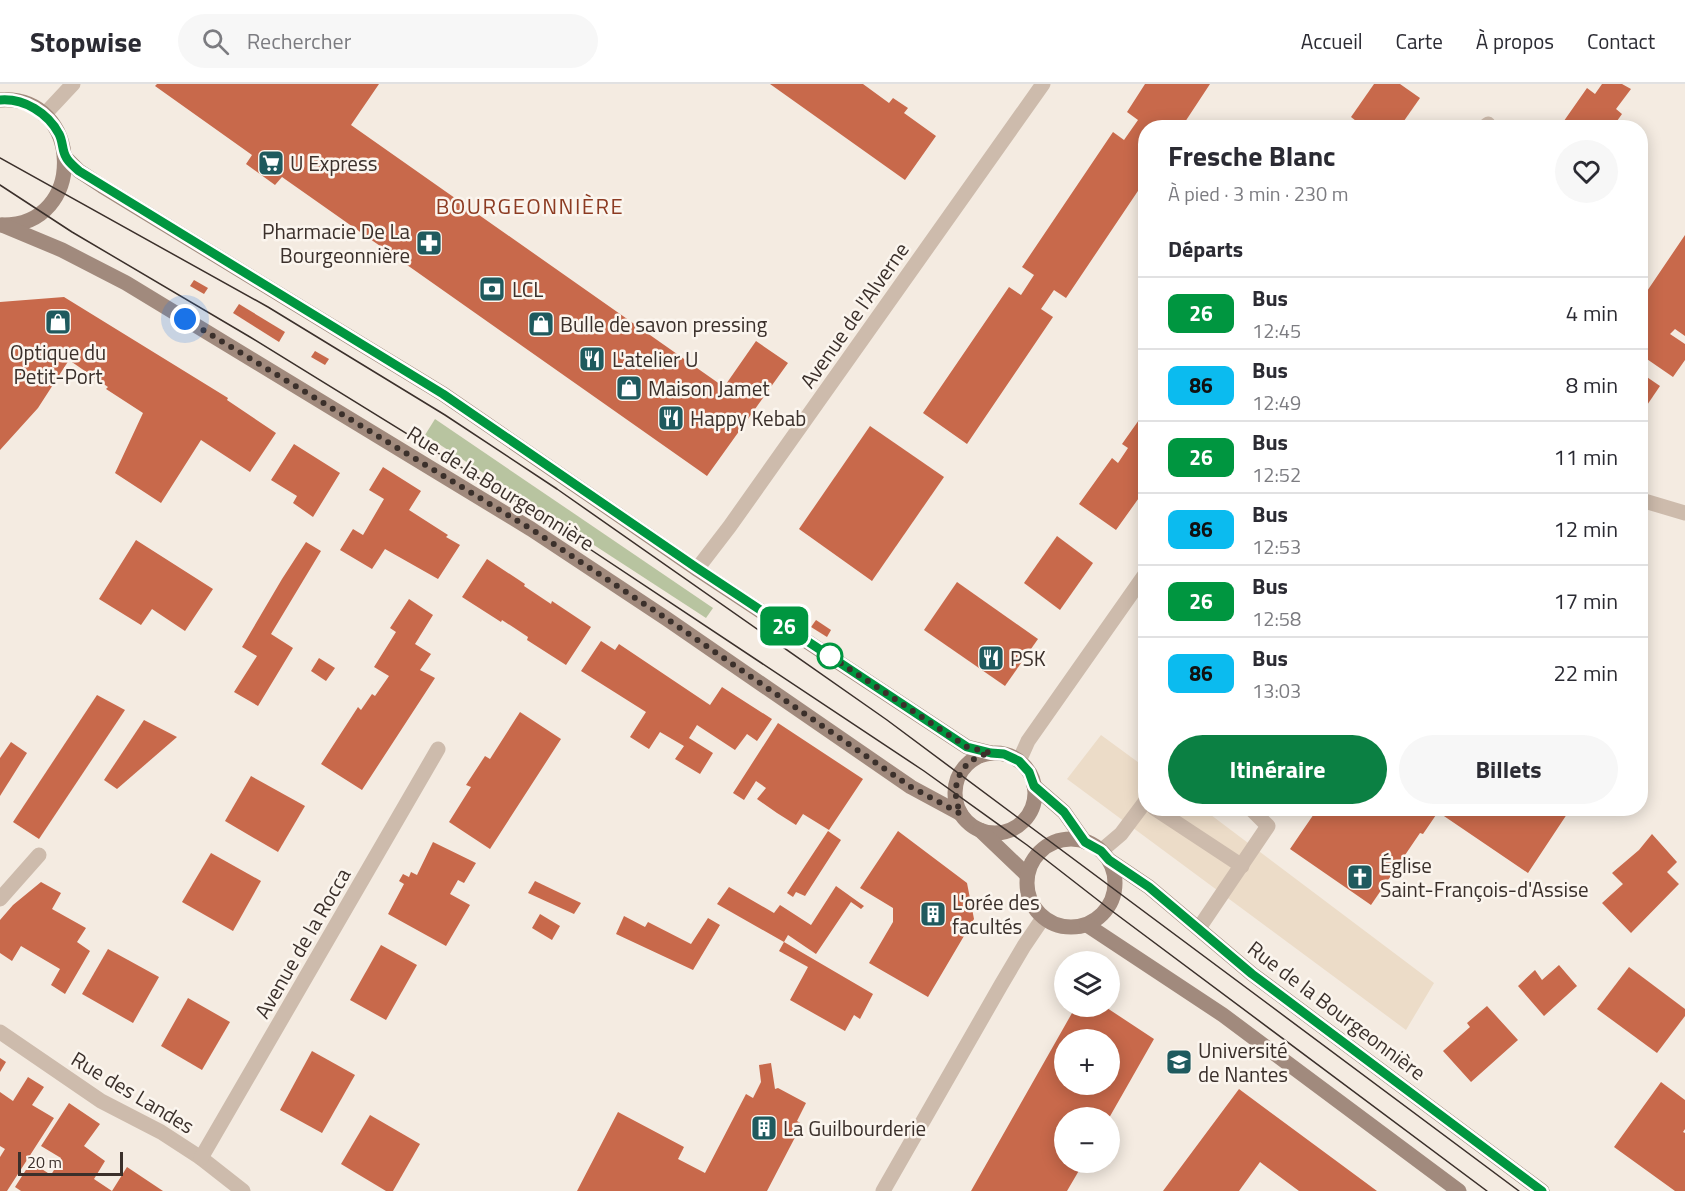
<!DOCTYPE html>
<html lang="fr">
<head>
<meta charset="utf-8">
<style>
  :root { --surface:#fff; --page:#f7f7f7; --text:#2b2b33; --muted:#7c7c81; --line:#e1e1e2; --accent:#0b8043 }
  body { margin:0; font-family:"Titillium Web",sans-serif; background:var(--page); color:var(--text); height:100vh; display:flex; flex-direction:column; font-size:22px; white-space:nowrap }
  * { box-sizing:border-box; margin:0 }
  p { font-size:20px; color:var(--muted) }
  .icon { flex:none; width:33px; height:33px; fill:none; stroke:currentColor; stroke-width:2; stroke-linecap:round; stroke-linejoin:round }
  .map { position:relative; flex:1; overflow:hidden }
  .panel { position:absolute; left:1138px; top:36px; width:510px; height:696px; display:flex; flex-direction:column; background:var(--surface); border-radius:24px; box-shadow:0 3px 15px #0003 }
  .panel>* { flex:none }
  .badge { padding:0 12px; border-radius:9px; font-size:21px; line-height:39px }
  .tools { position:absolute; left:1054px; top:867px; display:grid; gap:12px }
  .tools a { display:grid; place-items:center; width:66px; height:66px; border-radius:50%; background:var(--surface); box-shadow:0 3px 15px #0003; font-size:30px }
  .scale { position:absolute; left:18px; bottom:15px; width:105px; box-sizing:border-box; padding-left:6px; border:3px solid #3b302b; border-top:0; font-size:16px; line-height:21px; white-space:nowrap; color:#3b302b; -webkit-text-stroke:4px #fbf5ee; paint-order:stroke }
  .you { position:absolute; width:30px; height:30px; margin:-15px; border:4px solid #fff; border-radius:50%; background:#1a73e8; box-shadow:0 0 0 9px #1a73e833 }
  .map>.badge { position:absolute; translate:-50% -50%; box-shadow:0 0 0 3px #fff }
  h2 { padding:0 30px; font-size:22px; line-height:54px }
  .round { display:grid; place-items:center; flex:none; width:63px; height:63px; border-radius:32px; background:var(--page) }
  .summary { display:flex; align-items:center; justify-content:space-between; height:102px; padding:0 30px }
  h1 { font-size:28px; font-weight:700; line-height:45px }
  .primary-button { display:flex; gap:12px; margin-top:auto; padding:12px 30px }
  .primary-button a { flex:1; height:69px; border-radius:36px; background:var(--accent); color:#fff; font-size:24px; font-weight:700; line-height:69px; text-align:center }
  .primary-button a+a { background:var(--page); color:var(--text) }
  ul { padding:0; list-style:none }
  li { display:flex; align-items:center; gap:18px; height:72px; padding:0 30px; border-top:2px solid var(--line) }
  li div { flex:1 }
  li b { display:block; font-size:22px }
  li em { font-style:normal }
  li .badge { min-width:66px; font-weight:700; text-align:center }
  header { display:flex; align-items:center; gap:36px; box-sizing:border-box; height:84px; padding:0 30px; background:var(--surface); border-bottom:2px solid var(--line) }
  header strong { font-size:28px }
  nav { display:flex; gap:33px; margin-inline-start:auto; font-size:21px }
  .search { width:420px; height:54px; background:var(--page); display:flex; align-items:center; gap:15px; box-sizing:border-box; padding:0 21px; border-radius:33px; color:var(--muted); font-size:22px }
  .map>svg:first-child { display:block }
  .green { fill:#b8c4a0 }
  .plaza { fill:#ecdcc8 }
  .building { fill:#c8694b; fill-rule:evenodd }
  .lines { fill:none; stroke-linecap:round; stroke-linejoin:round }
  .lane { stroke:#cdbbac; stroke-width:15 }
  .street { stroke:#cdbbac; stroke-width:15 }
  .secondary { stroke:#a18a7d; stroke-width:15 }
  .tram { stroke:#3b302b; stroke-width:1.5 }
  .line-casing { stroke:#fff; stroke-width:14 }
  .line { stroke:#009640; stroke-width:9 }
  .walk { stroke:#3b302b; stroke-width:6; stroke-dasharray:0 10.8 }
  .stop-dot { fill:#fff; stroke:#009640; stroke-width:3 }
  .labels { text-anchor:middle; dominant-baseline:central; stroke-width:5; stroke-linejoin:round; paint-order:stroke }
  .poi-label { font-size:21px; fill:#3b302b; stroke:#fbf5ee; text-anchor:start }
  .street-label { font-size:21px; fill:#3b302b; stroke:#fbf5ee }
  .neighbourhood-label { font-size:22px; letter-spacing:1.5px; fill:#8c3b22; stroke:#fbf5ee }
</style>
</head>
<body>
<header>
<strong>Stopwise</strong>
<div class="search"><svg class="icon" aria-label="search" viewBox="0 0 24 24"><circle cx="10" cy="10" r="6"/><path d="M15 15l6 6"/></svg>Rechercher</div>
<nav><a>Accueil</a><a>Carte</a><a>À propos</a><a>Contact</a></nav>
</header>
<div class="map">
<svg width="1685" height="1107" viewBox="0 0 1685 1107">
  <rect width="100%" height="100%" fill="#f4ebe1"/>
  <path class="green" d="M435,335l278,189 -7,10 -281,-183z"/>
  <path class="plaza" d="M1101,651l45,33v40l57,1 231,174 -28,47 -339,-251z"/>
  <g class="building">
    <path d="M157,0h222l-28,41 373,262 32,-46 32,22 -81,113 -425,-299 -7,8 -29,-21 6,-9 -97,-69z"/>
    <path d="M770,0h93l26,19 4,-5 15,10 -4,5 32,23 -31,44z"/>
    <path d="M1145,0h65l-29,44h-35v51l-80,119 -12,-8 -13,19 12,8 -86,127 -44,-31 86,-126 12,8 13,-20 -12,-8 91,-135 11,8 14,-20 -11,-8z"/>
    <path d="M1374,0h26l20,14 -21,30h-34l-14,-11z"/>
    <path d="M1602,0h20l9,5 -15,20 6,5 -10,14h-53l28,-40 8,6z"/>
    <path d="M1685,151v101l-10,-7 -5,5 15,10v16l-12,17 -32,-22v-55z"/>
    <path d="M194,196l14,8 -4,6 -14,-8z"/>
    <path d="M64,213l164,101 -1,2 49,33 -26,39 -49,-32 -40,63 -46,-30 28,-60 -37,-24 2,-2 -39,-27 -31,48 -38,42v-148z"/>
    <path d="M239,220l46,28 -6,10 -46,-29z"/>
    <path d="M315,267l14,8 -4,6 -14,-8z"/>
    <path d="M1641,289l19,13 -19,28z"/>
    <path d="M1146,326v78l-30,42 -37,-26 33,-46 6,5 10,-15 -6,-4z"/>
    <path d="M870,342l74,51 -72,104 -73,-52z"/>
    <path d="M294,360l46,29 -27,44 -20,-14 4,-7 -26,-16z"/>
    <path d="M383,383l38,24 -12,19 39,25 -2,2 14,8 -22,34 -53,-30 -13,20 -32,-19 13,-21 10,6 21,-36 -15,-9z"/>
    <path d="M1057,452l36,27 -33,47 -36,-27z"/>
    <path d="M136,456l77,49 -28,42 -33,-22 -11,16 -42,-26z"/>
    <path d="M306,458l15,9 -50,83 22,14 -35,58 -24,-14 23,-36 -15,-9 40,-68z"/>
    <path d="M487,475l38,25 -1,2 27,18 1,-3 39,26 -25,38 -39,-25 1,-3 -12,-8 -14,-9 -1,2 -39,-25z"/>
    <path d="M957,498l81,57 -33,47 -81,-56z"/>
    <path d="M409,515l24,16 -18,29 16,10 -11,16 15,8 -73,112 -41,-26 37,-57 3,3 11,-16 3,2 14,-20 -15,-9 22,-35 -6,-4z"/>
    <path d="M816,536l15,10 -4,7 -16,-10z"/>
    <path d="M601,557l14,9 4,-6 91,61 12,-18 50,32 -15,22 -10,-7 -12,16 -38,-25 -8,13 24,15 -13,21 -25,-15 9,-13 -24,-14 -11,17 -19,-12 16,-25 -65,-41z"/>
    <path d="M319,574l16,10 -9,13 -15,-10z"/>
    <path d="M97,611l28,15 -86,129 -26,-17z"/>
    <path d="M520,628l41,27 -71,110 -41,-27 22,-35 -5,-2 19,-29 5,3z"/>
    <path d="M144,636l33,17 -60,52 -13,-9z"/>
    <path d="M778,639l85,56 -34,51 -26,-16 -7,11 -19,-12 -20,-14 9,-11 -10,-7 -12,19 -11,-7z"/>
    <path d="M11,658l16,11 -27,43v-38z"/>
    <path d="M251,692l54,30 -27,46 -53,-31z"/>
    <path d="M1318,724h253l-43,65 -90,-61 -15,22 -3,-1 -49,72 -81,-56z"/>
    <path d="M828,747l13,9 -36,56 -9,-4 -3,5 -6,-4z"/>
    <path d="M898,747l69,52 7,36 -46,78 -59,-34 24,-41v-14l-33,-20z"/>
    <path d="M1652,750l25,28 -10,10 12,12 -48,49 -29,-30 21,-19 -11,-11 27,-23z"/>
    <path d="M433,758l43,21 -12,20 -6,-3 -8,14 20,11 -24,41 -58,-32 16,-30 -5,-3 4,-7 6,3 2,-5 6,3z"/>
    <path d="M211,769l50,28 -28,50 -51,-29z"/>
    <path d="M535,797l46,22 -7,11 -46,-21z"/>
    <path d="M41,798l20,11 -9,16 34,19 -9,14 13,9 -25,43 -14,-9 9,-16 -39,-23 -9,15 -12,-8v-33l13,-15z"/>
    <path d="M836,802l28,20 -3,3 -10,-7 -35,52 -28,-19 -4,7 -67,-38 12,-17 45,26 6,-8 31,20z"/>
    <path d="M540,830l20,12 -8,14 -20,-12z"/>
    <path d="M624,832l21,11 3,-5 43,22 17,-26 12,7 -27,45 -77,-36z"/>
    <path d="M784,858l89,52 -13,25 -6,-4 -9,16 -55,-31 18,-33 -29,-16z"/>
    <path d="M381,861l36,20 -31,55 -36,-20z"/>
    <path d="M108,865l51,28 -26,46 -51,-29z"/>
    <path d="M1559,881l18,21 -33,30 -26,-30 17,-16 7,10z"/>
    <path d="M1629,883l56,42v7l-28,37 -60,-44z"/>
    <path d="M188,914l42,24 -28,48 -41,-24z"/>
    <path d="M1076,922l15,7 4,-7h9l50,33 -45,79h-44v44h19l-17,29h-96zM1065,956h45v44h-45z"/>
    <path d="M1487,922l31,34 -47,42 -28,-31 27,-24 -3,-4z"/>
    <path d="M312,967l43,24 -33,58 -42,-23z"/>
    <path d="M0,974l6,4 -6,10z"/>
    <path d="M771,979l4,26 3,-1 28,15 -9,18 5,3 -35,67h-190l41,-79 66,35 -6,12 27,14 41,-79 7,4 8,-16 -2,-17z"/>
    <path d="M28,993l16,10 -12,18 22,13 -47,73h-7v-34l5,-8 -5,-3v-54l13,9z"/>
    <path d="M1661,998l24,18v29l-2,3 2,1v58h-10l-61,-44z"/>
    <path d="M1239,1005l138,102h-78l-39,-29 -21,29h-76z"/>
    <path d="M69,1019l31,21 -16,22 21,15 -11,18 18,12 15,-24 36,24h-142l-6,-4 16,-25 20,13 10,-17 -20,-12z"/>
    <path d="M370,1031l50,29 -27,47h-7l-45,-27z"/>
  </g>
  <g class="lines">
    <g class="lane">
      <path d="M1154,724l88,58"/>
      <path d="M1101,767l20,-17 24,-32 1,1"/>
    </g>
    <g class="street">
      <path d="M44,31l29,-31"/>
      <path d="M1483,44l5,-4"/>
      <path d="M1641,416l44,13"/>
      <path d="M697,485l33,-43 313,-442"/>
      <path d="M1019,677l9,-20 118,-168"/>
      <path d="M0,815l39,-44"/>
      <path d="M1199,844l69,-102 -15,-15 2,-3"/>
      <path d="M0,948l101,69 60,31 40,26 42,33"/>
      <path d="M201,1074l237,-409"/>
      <path d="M883,1107l118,-206 23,-39 19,-28"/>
    </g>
    <g class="secondary">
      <path d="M0,16c83,-6 88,126 2,125"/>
      <path d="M65,73l14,14 23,15 341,208 254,175 270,178 24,6"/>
      <path d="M2,141l60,25 64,33 405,246 136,90 244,168 50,27"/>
      <circle cx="995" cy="709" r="40"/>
      <path d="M1034,702l30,26 21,30"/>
      <path d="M980,746l47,45"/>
      <circle cx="1071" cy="799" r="44"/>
      <path d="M1109,776l40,27 103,87 290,217"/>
      <path d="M1087,841l136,90 236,176"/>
    </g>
    <g class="tram">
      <path d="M0,74l268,149 177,108 112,74 330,231 632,471"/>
      <path d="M0,101l72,47 178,105 290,179 384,255 103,74 81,63 379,283"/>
    </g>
  </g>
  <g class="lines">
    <defs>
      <path id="line" d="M0,16c24,-2 48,13 59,34 4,7 3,17 7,23 2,5 9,10 13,14l364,223 254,174 270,179 24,6 13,1 15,7 10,11 5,14 30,26 21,30 16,9 8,9 40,27 103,87 290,217"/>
    </defs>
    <use href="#line" class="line-casing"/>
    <use href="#line" class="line"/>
    <path class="walk" d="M185,235l346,210 136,90 244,168 50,27c-13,-27 -1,-56 30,-61l-24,-6 -137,-91"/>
  </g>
  <defs>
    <symbol id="supermarket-square" viewBox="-11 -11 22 22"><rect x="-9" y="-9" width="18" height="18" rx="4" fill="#1f5a5e" stroke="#fbf5ee"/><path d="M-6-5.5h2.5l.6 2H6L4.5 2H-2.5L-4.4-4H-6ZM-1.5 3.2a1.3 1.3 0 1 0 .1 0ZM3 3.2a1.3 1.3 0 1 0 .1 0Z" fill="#fff"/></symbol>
    <symbol id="pharmacy-square" viewBox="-11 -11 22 22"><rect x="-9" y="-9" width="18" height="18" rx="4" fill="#1f5a5e" stroke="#fbf5ee"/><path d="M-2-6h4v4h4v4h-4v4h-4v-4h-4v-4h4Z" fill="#fff"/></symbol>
    <symbol id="bank-square" viewBox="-11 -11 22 22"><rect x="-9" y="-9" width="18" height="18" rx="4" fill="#1f5a5e" stroke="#fbf5ee"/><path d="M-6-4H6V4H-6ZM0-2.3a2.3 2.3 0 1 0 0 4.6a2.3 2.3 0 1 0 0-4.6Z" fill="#fff"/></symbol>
    <symbol id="shop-square" viewBox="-11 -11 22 22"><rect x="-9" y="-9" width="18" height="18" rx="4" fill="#1f5a5e" stroke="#fbf5ee"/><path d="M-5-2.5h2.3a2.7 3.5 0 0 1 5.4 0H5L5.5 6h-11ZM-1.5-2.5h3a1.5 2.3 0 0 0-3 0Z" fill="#fff"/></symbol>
    <symbol id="restaurant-square" viewBox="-11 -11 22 22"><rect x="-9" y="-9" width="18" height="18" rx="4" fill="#1f5a5e" stroke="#fbf5ee"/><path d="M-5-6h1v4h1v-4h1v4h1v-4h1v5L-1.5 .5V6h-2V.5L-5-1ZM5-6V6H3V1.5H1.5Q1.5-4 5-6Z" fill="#fff"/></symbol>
    <symbol id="church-square" viewBox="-11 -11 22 22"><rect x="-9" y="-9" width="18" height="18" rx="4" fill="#1f5a5e" stroke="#fbf5ee"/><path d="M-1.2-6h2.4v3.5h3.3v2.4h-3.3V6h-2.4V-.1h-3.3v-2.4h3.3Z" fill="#fff"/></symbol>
    <symbol id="building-square" viewBox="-11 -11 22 22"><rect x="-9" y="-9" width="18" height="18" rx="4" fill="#1f5a5e" stroke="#fbf5ee"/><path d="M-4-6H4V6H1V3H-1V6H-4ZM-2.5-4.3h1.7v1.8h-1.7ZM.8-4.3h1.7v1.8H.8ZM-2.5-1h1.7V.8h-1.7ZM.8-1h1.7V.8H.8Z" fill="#fff"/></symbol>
    <symbol id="university-square" viewBox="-11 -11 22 22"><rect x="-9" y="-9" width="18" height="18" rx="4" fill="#1f5a5e" stroke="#fbf5ee"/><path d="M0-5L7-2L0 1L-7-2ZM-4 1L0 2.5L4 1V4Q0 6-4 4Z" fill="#fff"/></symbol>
  </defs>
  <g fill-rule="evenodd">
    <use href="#supermarket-square" x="256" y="64" width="30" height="30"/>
    <use href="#pharmacy-square" x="414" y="144" width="30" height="30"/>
    <use href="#bank-square" x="477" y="190" width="30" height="30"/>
    <use href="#shop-square" x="43" y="223" width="30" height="30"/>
    <use href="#shop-square" x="526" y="225" width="30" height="30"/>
    <use href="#restaurant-square" x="577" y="260" width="30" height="30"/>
    <use href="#shop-square" x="614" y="289" width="30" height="30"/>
    <use href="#restaurant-square" x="656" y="319" width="30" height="30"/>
    <use href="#restaurant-square" x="976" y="559" width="30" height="30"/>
    <use href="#church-square" x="1345" y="778" width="30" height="30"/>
    <use href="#building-square" x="918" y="815" width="30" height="30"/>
    <use href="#university-square" x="1164" y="963" width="30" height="30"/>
    <use href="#building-square" x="749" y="1029" width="30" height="30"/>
  </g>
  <circle class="stop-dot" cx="830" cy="572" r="12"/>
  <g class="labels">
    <g class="poi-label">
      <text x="290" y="79">U Express</text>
      <text x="410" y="147" text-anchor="end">Pharmacie De La<tspan x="410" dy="24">Bourgeonnière</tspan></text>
      <text x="512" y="205">LCL</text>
      <text x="560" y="240">Bulle de savon pressing</text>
      <text x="58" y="268" text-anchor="middle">Optique du<tspan x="58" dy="24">Petit-Port</tspan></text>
      <text x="612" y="275">L'atelier U</text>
      <text x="648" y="304">Maison Jamet</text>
      <text x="690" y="334">Happy Kebab</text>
      <text x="1010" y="574">PSK</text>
      <text x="1380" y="781">Église<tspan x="1380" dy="24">Saint-François-d'Assise</tspan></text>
      <text x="952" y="818">L'orée des<tspan x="952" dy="24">facultés</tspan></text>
      <text x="1198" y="966">Université<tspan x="1198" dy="24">de Nantes</tspan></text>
      <text x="783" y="1044">La Guilbourderie</text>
    </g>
    <g class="street-label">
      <text transform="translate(854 231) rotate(-55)">Avenue de l'Alverne</text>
      <text transform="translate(501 404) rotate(32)">Rue de la Bourgeonnière</text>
      <text transform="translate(302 859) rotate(-60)">Avenue de la Rocca</text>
      <text transform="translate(1337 926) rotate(37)">Rue de la Bourgeonnière</text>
      <text transform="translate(133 1008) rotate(31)">Rue des Landes</text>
    </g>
    <g class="neighbourhood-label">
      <text x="530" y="122">BOURGEONNIÈRE</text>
    </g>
  </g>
</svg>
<div class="tools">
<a><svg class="icon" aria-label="layers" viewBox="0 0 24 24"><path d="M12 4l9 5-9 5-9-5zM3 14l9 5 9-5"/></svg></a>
<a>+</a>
<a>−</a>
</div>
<div class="scale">20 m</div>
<div class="you" style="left:185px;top:235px"></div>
<b class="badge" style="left:784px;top:542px;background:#009640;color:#fff">26</b>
<section class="panel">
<div class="summary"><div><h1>Fresche Blanc</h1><p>À pied · 3 min · 230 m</p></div><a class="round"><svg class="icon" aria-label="heart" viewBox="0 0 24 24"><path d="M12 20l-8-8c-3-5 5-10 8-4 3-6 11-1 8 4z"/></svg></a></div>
<h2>Départs</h2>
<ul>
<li><span class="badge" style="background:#009640;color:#fff">26</span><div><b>Bus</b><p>12:45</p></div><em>4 min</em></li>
<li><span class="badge" style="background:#0bbbef;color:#111">86</span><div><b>Bus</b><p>12:49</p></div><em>8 min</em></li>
<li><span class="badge" style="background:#009640;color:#fff">26</span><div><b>Bus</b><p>12:52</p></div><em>11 min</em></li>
<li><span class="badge" style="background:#0bbbef;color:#111">86</span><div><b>Bus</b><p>12:53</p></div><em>12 min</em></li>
<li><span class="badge" style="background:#009640;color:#fff">26</span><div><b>Bus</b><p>12:58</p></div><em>17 min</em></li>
<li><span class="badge" style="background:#0bbbef;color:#111">86</span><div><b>Bus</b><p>13:03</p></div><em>22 min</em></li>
</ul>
<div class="primary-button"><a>Itinéraire</a><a>Billets</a></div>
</section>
</div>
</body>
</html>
